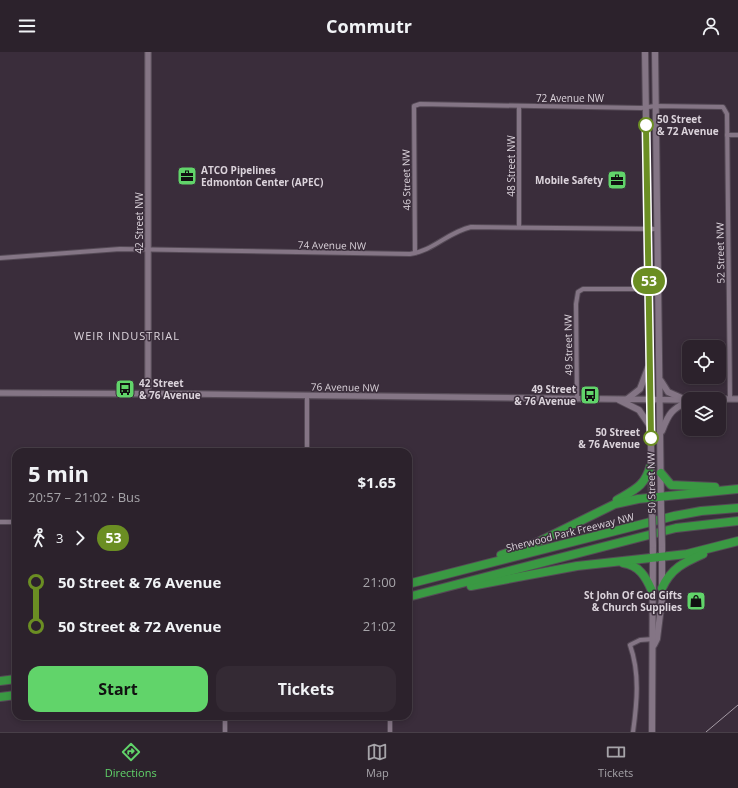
<!DOCTYPE html>
<html lang="en">
<head>
<meta charset="utf-8">
<style>
  :root { --surface:#2c222c; --page:#342a34; --text:#f1f3f6; --muted:#a6a4a9; --line:#483f48; --accent:#61d46a }
  body { margin:0; font-family:"Open Sans",sans-serif; background:var(--page); color:var(--text); height:100vh; display:flex; flex-direction:column; font-size:15px; white-space:nowrap }
  * { box-sizing:border-box; margin:0 }
  p { font-size:13px; color:var(--muted) }
  .icon { flex:none; width:22px; height:22px; fill:none; stroke:currentColor; stroke-width:2; stroke-linecap:round; stroke-linejoin:round }
  .map { position:relative; flex:1; overflow:hidden }
  .panel { position:absolute; left:12px; top:396px; width:400px; height:272px; display:flex; flex-direction:column; background:var(--surface); border-radius:12px; box-shadow:0 2px 6px #0003,0 0 0 1px var(--line) }
  .panel>* { flex:none }
  .badge { padding:0 8px; border-radius:13px; font-size:14px; line-height:26px }
  .fabs { position:absolute; left:682px; top:288px; display:grid; gap:8px }
  .fabs a { display:grid; place-items:center; width:44px; height:44px; border-radius:8px; background:var(--surface); box-shadow:0 2px 6px #0003,0 0 0 1px var(--line); font-size:20px }
  .map>.badge { position:absolute; translate:-50% -50%; box-shadow:0 0 0 2px #fff }
  .legs { display:flex; align-items:center; gap:6px; height:44px; padding:0 16px; font-size:13px }
  .legs p { margin-inline-start:auto }
  .headline { display:flex; align-items:center; justify-content:space-between; height:68px; padding:0 16px }
  h1 { font-size:22px; font-weight:700; line-height:30px }
  .action { display:flex; gap:8px; margin-top:auto; padding:8px 16px }
  .action a { flex:1; height:46px; border-radius:12px; background:var(--accent); color:#111; font-size:16px; font-weight:700; line-height:46px; text-align:center }
  .action a+a { background:var(--page); color:var(--text) }
  ul { padding:0 16px; list-style:none }
  li { display:flex; align-items:center; gap:14px; height:44px; font-size:15px }
  li i { display:grid; place-items:center; width:6px; height:100%; margin:0 5px; background:currentColor }
  li i::after { content:''; width:10px; height:10px; margin:-5px; border:3px solid; border-radius:50%; background:var(--surface) }
  li p { margin-inline-start:auto }
  li:first-child i { background:linear-gradient(#0000 50%,currentColor 0) }
  li:last-child i { background:linear-gradient(currentColor 50%,#0000 0) }
  header { display:flex; justify-content:space-between; align-items:center; height:52px; padding:0 16px; background:var(--surface); font-size:18px; font-weight:700 }
  .dock { display:flex; justify-content:space-around; align-items:center; height:56px; border-top:1px solid var(--line); background:var(--surface); font-size:11px; color:var(--muted) }
  .dock a { display:grid; justify-items:center; gap:2px }
  .dock .selected { color:var(--accent) }
  .map>svg:first-child { display:block }
  .lines { fill:none; stroke-linecap:round; stroke-linejoin:round }
  .minor-casing { stroke:#554a56; stroke-width:6 }
  .tertiary-casing { stroke:#554a56; stroke-width:8 }
  .secondary-casing { stroke:#554a56; stroke-width:8 }
  .motorway-casing { stroke:#554a56; stroke-width:10 }
  .minor { stroke:#847585; stroke-width:4 }
  .tertiary { stroke:#847585; stroke-width:5.5 }
  .secondary { stroke:#847585; stroke-width:6 }
  .motorway { stroke:#3a9943; stroke-width:8 }
  .rail { stroke:#a69ca6; stroke-width:1 }
  .secondary-bridge-casing { stroke:#554a56; stroke-width:8; stroke-linecap:butt }
  .secondary-bridge { stroke:#847585; stroke-width:6 }
  .line-1-casing { stroke:#fff; stroke-width:9 }
  .line-1 { stroke:#6b8e23; stroke-width:6 }
  .stop-1-dot { fill:#fff; stroke:#6b8e23; stroke-width:2 }
  .labels { text-anchor:middle; dominant-baseline:central; stroke-width:3; stroke-linejoin:round; paint-order:stroke }
  .street-label { font-size:10px; fill:#dbd3db; stroke:#3a2d3b }
  .stop-label { font-size:10px; font-weight:bold; fill:#dbd3db; stroke:#3a2d3b; text-anchor:start }
  .poi-label { font-size:10px; font-weight:bold; fill:#dbd3db; stroke:#3a2d3b; text-anchor:end }
  .neighbourhood-label { font-size:11px; letter-spacing:1px; fill:#dbd3db; stroke:#3a2d3b }
</style>
</head>
<body>
<header><svg class="icon" aria-label="menu" viewBox="0 0 24 24"><path d="M4 6h16M4 12h16M4 18h16"/></svg>Commutr<svg class="icon" aria-label="person" viewBox="0 0 24 24"><circle cx="12" cy="8" r="4"/><path d="M4 21q1-7 8-7t8 7"/></svg></header>
<div class="map">
<svg width="738" height="680" viewBox="0 0 738 680">
  <rect width="100%" height="100%" fill="#3a2d3b"/>
  <g class="lines">
    <defs>
      <g id="minor">
        <path d="M727,83h11"/>
        <path d="M519,175v-121"/>
        <path d="M415,201l-1,-147 6,-2 221,4 14,-2 68,1 4,7 3,285"/>
        <path d="M0,206l120,-9 290,5c23,-3 38,-22 61,-27l186,2"/>
        <path d="M577,347l-1,-95 2,-12 5,-3h75"/>
        <path d="M307,400v-56"/>
        <path d="M0,470h16"/>
        <path d="M390,664v16"/>
        <path d="M225,680v-16"/>
        <path d="M633,680c4,-29 7,-59 -3,-87l10,-5 14,-1"/>
      </g>
      <g id="tertiary">
        <path d="M148,0v341"/>
        <path d="M0,341l194,1 493,6"/>
        <path d="M719,347h19"/>
      </g>
      <g id="secondary">
        <path d="M645,0l7,457"/>
        <path d="M655,0l6,455"/>
        <path d="M661,329l7,11 18,8"/>
        <path d="M619,348l20,10 11,16"/>
        <path d="M626,348l14,-11 8,-21"/>
        <path d="M662,379c7,-19 10,-21 27,-31"/>
        <path d="M654,593l3,-6 5,-40v-55"/>
        <path d="M652,680l1,-187"/>
      </g>
      <g id="motorway">
        <path d="M661,421l10,12 44,2"/>
        <path d="M617,448c19,-11 28,-14 34,-36"/>
        <path d="M501,503l37,-13 77,-38 23,-5 100,-10"/>
        <path d="M623,511c16,2 23,14 29,28"/>
        <path d="M408,532l266,-68 27,-5 37,-3"/>
        <path d="M471,534l106,-20 110,-12 51,-13"/>
        <path d="M662,536c9,-20 23,-26 41,-34"/>
        <path d="M408,545l268,-69 62,-7"/>
        <path d="M0,629l16,-2"/>
        <path d="M0,645l16,-2"/>
      </g>
    </defs>
    <use href="#minor" class="minor-casing"/>
    <use href="#tertiary" class="tertiary-casing"/>
    <use href="#secondary" class="secondary-casing"/>
    <use href="#motorway" class="motorway-casing"/>
    <use href="#minor" class="minor"/>
    <use href="#tertiary" class="tertiary"/>
    <use href="#secondary" class="secondary"/>
    <use href="#motorway" class="motorway"/>
    <path class="rail" d="M706,680l32,-27"/>
    <defs>
      <g id="secondary-bridge">
        <path d="M661,455l1,37"/>
        <path d="M652,457l1,36"/>
      </g>
    </defs>
    <use href="#secondary-bridge" class="secondary-bridge-casing"/>
    <use href="#secondary-bridge" class="secondary-bridge"/>
  </g>
  <g class="lines">
    <defs>
      <path id="line-1" d="M646,73l5,313"/>
    </defs>
    <use href="#line-1" class="line-1-casing"/>
    <use href="#line-1" class="line-1"/>
  </g>
  <defs>
    <symbol id="office-square" viewBox="-11 -11 22 22"><rect x="-9" y="-9" width="18" height="18" rx="4" fill="#61d46a" stroke="#3a2d3b"/><path d="M-6-3h4V-5.5h4V-3h4V5H-6ZM-1-4.5V-3h2v-1.5ZM-6 0V1H6V0Z" fill="#111"/></symbol>
    <symbol id="bus-square" viewBox="-11 -11 22 22"><rect x="-9" y="-9" width="18" height="18" rx="4" fill="#61d46a" stroke="#3a2d3b"/><path d="M-5-6H5V4H4V6H2V4H-2V6H-4V4H-5ZM-3.5-4V0h7V-4ZM-3.5 1.2v1.5H-2V1.2ZM2 1.2v1.5H3.5V1.2Z" fill="#111"/></symbol>
    <symbol id="shop-square" viewBox="-11 -11 22 22"><rect x="-9" y="-9" width="18" height="18" rx="4" fill="#61d46a" stroke="#3a2d3b"/><path d="M-5-2.5h2.3a2.7 3.5 0 0 1 5.4 0H5L5.5 6h-11ZM-1.5-2.5h3a1.5 2.3 0 0 0-3 0Z" fill="#111"/></symbol>
  </defs>
  <g fill-rule="evenodd">
    <use href="#office-square" x="176" y="113" width="22" height="22"/>
    <use href="#office-square" x="606" y="117" width="22" height="22"/>
    <use href="#bus-square" x="114" y="326" width="22" height="22"/>
    <use href="#bus-square" x="579" y="332" width="22" height="22"/>
    <use href="#shop-square" x="685" y="538" width="22" height="22"/>
  </g>
  <g class="stop-1-dot">
    <circle cx="646" cy="73" r="7"/>
    <circle cx="651" cy="386" r="7"/>
  </g>
  <g class="labels">
    <g class="street-label">
      <text x="570" y="46">72 Avenue NW</text>
      <text transform="translate(511 114) rotate(-90)">48 Street NW</text>
      <text transform="translate(406 128) rotate(-91)">46 Street NW</text>
      <text transform="translate(139 171) rotate(-90)">42 Street NW</text>
      <text transform="translate(332 193) rotate(1)">74 Avenue NW</text>
      <text transform="translate(720 201) rotate(-91)">52 Street NW</text>
      <text transform="translate(568 293) rotate(-91)">49 Street NW</text>
      <text transform="translate(345 335) rotate(1)">76 Avenue NW</text>
      <text transform="translate(651 431) rotate(-91)">50 Street NW</text>
      <text transform="translate(570 480) rotate(-14)">Sherwood Park Freeway NW</text>
    </g>
    <g class="stop-label">
      <text x="657" y="67">50 Street<tspan x="657" dy="12">&amp; 72 Avenue</tspan></text>
      <text x="640" y="380" text-anchor="end">50 Street<tspan x="640" dy="12">&amp; 76 Avenue</tspan></text>
    </g>
    <g class="poi-label">
      <text x="201" y="118" text-anchor="start">ATCO Pipelines<tspan x="201" dy="12">Edmonton Center (APEC)</tspan></text>
      <text x="603" y="128">Mobile Safety</text>
      <text x="139" y="331" text-anchor="start">42 Street<tspan x="139" dy="12">&amp; 76 Avenue</tspan></text>
      <text x="576" y="337">49 Street<tspan x="576" dy="12">&amp; 76 Avenue</tspan></text>
      <text x="682" y="543">St John Of God Gifts<tspan x="682" dy="12">&amp; Church Supplies</tspan></text>
    </g>
    <g class="neighbourhood-label">
      <text x="127" y="283">WEIR INDUSTRIAL</text>
    </g>
  </g>
</svg>
<div class="fabs">
<a><svg class="icon" aria-label="locate" viewBox="0 0 24 24"><circle cx="12" cy="12" r="6"/><path d="M12 2v4M12 18v4M2 12h4M18 12h4"/></svg></a>
<a><svg class="icon" aria-label="layers" viewBox="0 0 24 24"><path d="M12 4l9 5-9 5-9-5zM3 14l9 5 9-5"/></svg></a>
</div>
<b class="badge" style="left:649px;top:229px;background:#6b8e23;color:#fff">53</b>
<section class="panel">
<div class="headline"><div><h1>5 min</h1><p>20:57 – 21:02 · Bus</p></div><b>$1.65</b></div>
<div class="legs"><svg class="icon" aria-label="walk" viewBox="0 0 24 24"><circle cx="13" cy="4" r="2"/><path d="M13 8l-2 6 4 7M11 14l-3 7M7 12l3-4h3l4 4"/></svg>3<svg class="icon" aria-label="forward" viewBox="0 0 24 24"><path d="M9 5l7 7-7 7"/></svg><b class="badge" style="background:#6b8e23;color:#fff">53</b></div>
<ul>
<li><i style="color:#6b8e23"></i><b>50 Street &amp; 76 Avenue</b><p>21:00</p></li>
<li><i style="color:#6b8e23"></i><b>50 Street &amp; 72 Avenue</b><p>21:02</p></li>
</ul>
<div class="action"><a>Start</a><a>Tickets</a></div>
</section>
</div>
<nav class="dock">
<a class="selected"><svg class="icon" aria-label="directions" viewBox="0 0 24 24"><path d="M12 3l9 9-9 9-9-9zM9 14v-3h6M13 9l2 2-2 2"/></svg>Directions</a>
<a><svg class="icon" aria-label="map" viewBox="0 0 24 24"><path d="M3 6l6-2 6 2 6-2v14l-6 2-6-2-6 2zM9 4v14M15 6v14"/></svg>Map</a>
<a><svg class="icon" aria-label="tickets" viewBox="0 0 24 24"><path d="M3 7h18v10H3zM15 7v10"/></svg>Tickets</a>
</nav>
</body>
</html>
